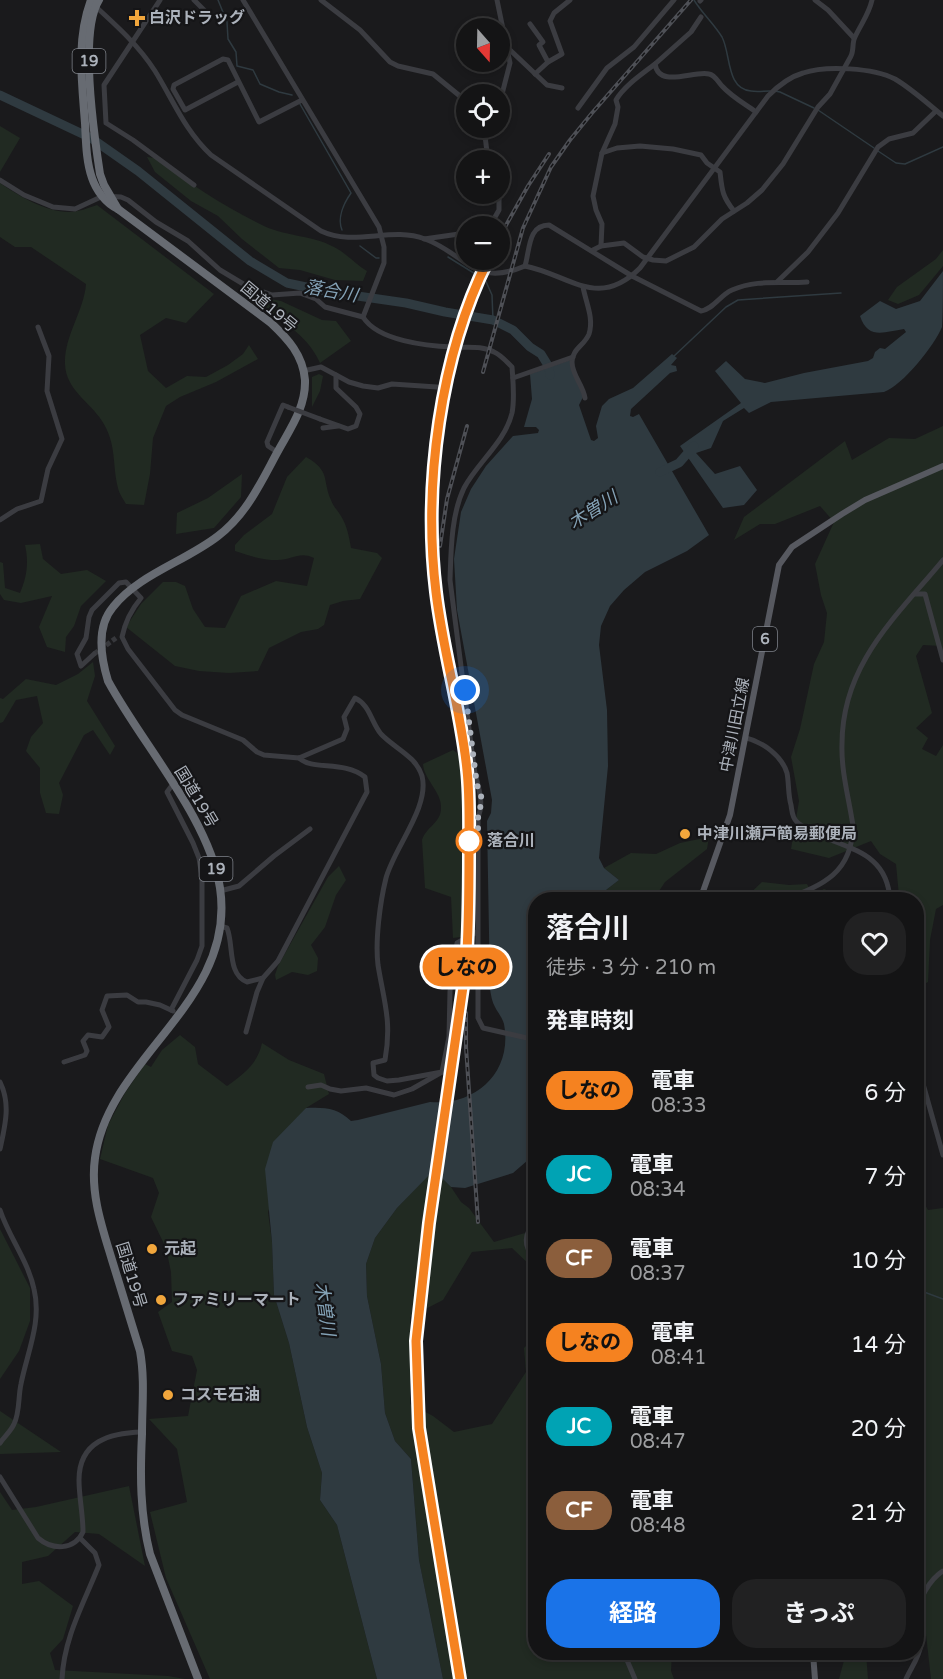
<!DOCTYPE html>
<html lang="ja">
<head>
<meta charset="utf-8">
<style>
  :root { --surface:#141415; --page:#212122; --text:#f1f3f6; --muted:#9d9ea0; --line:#333334; --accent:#1a73e8 }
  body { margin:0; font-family:"Varela Round","Noto Sans JP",sans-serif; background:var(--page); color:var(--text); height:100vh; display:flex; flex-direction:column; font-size:22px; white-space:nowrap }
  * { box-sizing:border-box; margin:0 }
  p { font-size:20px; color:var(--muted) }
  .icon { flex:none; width:33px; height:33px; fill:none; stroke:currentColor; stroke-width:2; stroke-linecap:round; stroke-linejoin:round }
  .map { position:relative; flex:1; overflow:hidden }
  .sheet { position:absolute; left:528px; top:892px; width:396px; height:768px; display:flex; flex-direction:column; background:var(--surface); border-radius:24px; box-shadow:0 3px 9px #0003,0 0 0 2px var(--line) }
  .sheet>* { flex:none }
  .badge { padding:0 12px; border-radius:20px; font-size:21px; line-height:39px }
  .needle { width:39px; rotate:160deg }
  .buttons { position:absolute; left:456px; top:18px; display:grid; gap:12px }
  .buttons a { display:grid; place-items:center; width:54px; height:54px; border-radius:50%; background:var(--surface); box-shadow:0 3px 9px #0003,0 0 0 2px var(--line); font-size:30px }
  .you { position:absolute; width:30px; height:30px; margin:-15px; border:4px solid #fff; border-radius:50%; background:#1a73e8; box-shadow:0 0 0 9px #1a73e833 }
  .map>.badge { position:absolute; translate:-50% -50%; box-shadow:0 0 0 3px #fff }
  h2 { padding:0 18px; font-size:22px; line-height:54px }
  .round { display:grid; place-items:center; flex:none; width:63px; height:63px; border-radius:24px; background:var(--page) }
  .overview { display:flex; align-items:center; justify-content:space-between; height:102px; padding:0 18px }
  h1 { font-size:28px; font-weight:700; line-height:45px }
  .cta { display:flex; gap:12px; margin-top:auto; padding:12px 18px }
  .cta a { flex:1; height:69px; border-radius:24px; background:var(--accent); color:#fff; font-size:24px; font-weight:700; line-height:69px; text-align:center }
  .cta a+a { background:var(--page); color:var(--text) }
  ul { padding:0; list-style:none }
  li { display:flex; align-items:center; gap:18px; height:84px; padding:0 18px }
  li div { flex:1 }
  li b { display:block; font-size:22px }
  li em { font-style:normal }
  li .badge { min-width:66px; font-weight:700; text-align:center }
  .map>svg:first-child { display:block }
  .green { fill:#212a22 }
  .water { fill:#2f3a40 }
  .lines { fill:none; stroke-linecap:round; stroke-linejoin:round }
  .stream { stroke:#2f3a40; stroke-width:1.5 }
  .river { stroke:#2f3a40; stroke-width:9 }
  .minor-tunnel { stroke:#37383c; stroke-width:5; stroke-dasharray:5 2.5; stroke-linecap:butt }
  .minor { stroke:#3b3c41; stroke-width:5 }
  .major { stroke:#575960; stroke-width:6 }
  .highway { stroke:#676b72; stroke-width:8 }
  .rail-casing { stroke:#4e5056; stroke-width:4 }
  .rail { stroke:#151517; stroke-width:1.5; stroke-dasharray:4.5; stroke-linecap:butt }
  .minor-bridge { stroke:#3b3c41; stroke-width:5 }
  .line-casing { stroke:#fff; stroke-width:14 }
  .line { stroke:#f58220; stroke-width:9 }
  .walk { stroke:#acb2bb; stroke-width:6; stroke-dasharray:0 10.8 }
  .poi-dot { fill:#f1a63c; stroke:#151517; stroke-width:2 }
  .stop-dot { fill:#fff; stroke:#f58220; stroke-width:3 }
  .labels { text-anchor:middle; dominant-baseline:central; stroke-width:4.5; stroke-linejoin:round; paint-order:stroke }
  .shield { fill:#151517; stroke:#7f838a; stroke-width:1.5 }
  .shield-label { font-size:15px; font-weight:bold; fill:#acb2bb }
  .poi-label { font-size:16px; font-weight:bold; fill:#acb2bb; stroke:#151517; text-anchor:start }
  .street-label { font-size:16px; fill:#acb2bb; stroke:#151517 }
  .stop-label { font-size:16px; font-weight:bold; fill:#acb2bb; stroke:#151517; text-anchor:start }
  .water-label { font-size:18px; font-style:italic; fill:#84a2b6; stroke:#151517 }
</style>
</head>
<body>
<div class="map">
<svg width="943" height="1679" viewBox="0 0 943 1679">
  <rect width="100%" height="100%" fill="#1a1a1c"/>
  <g class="green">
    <path d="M0,126l20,12 -20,34z"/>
    <path d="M147,157l8,1c35,26 70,49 109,68 24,11 48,9 70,21 12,6 21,17 33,24l-4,10 -28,-1 -35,-10 -21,-2 -37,-29 -24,-23 -27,-15 -36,-29z"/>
    <path d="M0,183c19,13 46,29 69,29 10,0 19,-4 28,-7l117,89 -28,29 -20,-5 -26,17 8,36 18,17 21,-12 19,1 22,-12 15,-11 6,-9 9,14 -42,23 -36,15 -14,9 -13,32 -3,36 -6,31 -18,-1c-3,-5 -7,-11 -8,-16 -6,-24 -1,-44 -16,-67 -13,-20 -36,-31 -37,-57 -1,-28 19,-53 21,-80l-55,-37h-16l-15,-10z"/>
    <path d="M943,250v16l-24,29 -21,9 -10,-4 9,-13 39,-28z"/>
    <path d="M254,296l27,5 41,19 14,1 15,20 -31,22c-14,-32 -45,-44 -71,-66z"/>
    <path d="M319,374l4,2 -3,15 -8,16v-30z"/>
    <path d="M943,426v226l-2,-6 -18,-1 -7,11 16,57 -16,15 12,10 -6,11 14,7 7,-11v160l-7,4 -6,31 -2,42 -11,6 -1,-88h-34l-1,-5 17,3 1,-2 -3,-32 -16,-10 -9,-13 -42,17 -38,-9 8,-48 -8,-44 9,-28 14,-65 10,-22 3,-29 -6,-18 -6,-31 19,-42 -14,-16 -45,18h-15l-26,16 10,-23 101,-76 7,19 37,-22 26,1z"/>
    <path d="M306,457c25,14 16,23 25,43 2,6 7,11 10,16 6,10 8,20 10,32l26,5 5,5 -22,41 -17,2 -13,4 -6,20 -6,4 -17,3 -32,16 -11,23 -29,2 -30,-2 -24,-5 -49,-39 15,-23 22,-22h13l9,4 8,23 12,18 20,1 16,-32 35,-15 31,5 7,-28c-15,-7 -21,2 -37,2 -15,0 -27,-4 -42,-9v-6l9,-10 28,-21 15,-37z"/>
    <path d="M242,474l-1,23 -27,31 -38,6 1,-21 31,-15z"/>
    <path d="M40,544l3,15 18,15 26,-4 19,11 -25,25 -7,20 -8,11 -1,15 -18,-5 -8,-20 13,-31 -31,7 -17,-3 -4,-6v-32l3,1 2,25 15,5c7,-16 9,-31 5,-48z"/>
    <path d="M93,662l2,14 -8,25 28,45 -5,9 -17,-25 -9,5 -25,48 4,12 -4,19 -13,-1 -6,-20v-25l-14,-17 5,-14 12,-14 -6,-27 -21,4 -13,22 -3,1v-25l3,1 23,-20 30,6 22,-11z"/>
    <path d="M453,750l8,6 4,56 -2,73 1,43 -3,9 -8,1 -2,-41 -26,-9 -3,-48c4,-13 19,-17 19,-32 1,-16 -17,-28 -18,-44z"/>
    <path d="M709,837l-2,12 -42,33 -12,18h-60l26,-20 -15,-12 27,-15 25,1 24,-11z"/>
    <path d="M339,866l7,14 -10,15 -11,32 -14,18 7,13 -1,13 -9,4 -16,-3 -16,8 -1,-5 3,-9 50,-89z"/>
    <path d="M762,882l27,3 18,-1 6,11 11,-6 28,11h-109z"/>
    <path d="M180,1035l15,12 3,17 29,22c17,-12 31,-23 35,-43l27,17 35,14 5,20 -23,14 -38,104 4,30 2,53 15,48 18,84 15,46 -2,27 17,25 40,154h-167l-44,-101 -16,-66 37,-10 -10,-53 -28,-30 39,-3 9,-46 -5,-14 -20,-5 -14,-39 14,-10 -1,-30 -5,-24 -15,-31 8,-24 -6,-15 -53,-19 8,-34 17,-32 20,-29 6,3 11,-17z"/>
    <path d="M434,1169l17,18 10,15 8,6 25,34 41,-12v40l-23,-22 -40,4 -29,48 -33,17v87l23,12 21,16 38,-8 34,-52 -2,-24 11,-11 1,316h136l-1,18 3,8h-231l-24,-119 -8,-101 -16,-18 -10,-28 -4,-49 -14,-68 -1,-32 9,-26 22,-30z"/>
    <path d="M917,1195h2l9,15 15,-2v471h-12l-11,-98 -3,-3z"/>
    <path d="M0,1229l30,59v33l-11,30 -19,28z"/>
    <path d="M0,1411l61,41 -61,2z"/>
    <path d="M129,1486l16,80 -46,-32 -24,-2 -27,24 -26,6v22l17,-3 34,25 -10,33 -13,14 5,17 113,6 17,3h-185v-187l12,18 24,-3z"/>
    <path d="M846,1653h20l2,26h-29z"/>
  </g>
  <g class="water">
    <path d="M943,271c0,12 0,47 -1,56 -8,19 -39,58 -58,65l-113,10 -22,11 -5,-5 -21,13 -12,27 -15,5 19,21 25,-8 17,24 -13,15 -21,3 -43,-62 61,-43 -26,-32 11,-10 19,18 20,4 39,-10 64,-12 5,-3 2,-6 5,-4 5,1 21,-17 -2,-3c-20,3 -36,11 -44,-13l20,-15 16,8 24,-8z"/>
    <path d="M672,354l5,4 -6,7 5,1 1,5 -7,2 -39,36 -1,7 3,1 6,-3 70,121 -22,16 -42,21 -21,18 -14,16 -9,20 -2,19 8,65 1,56 -9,92 5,10 15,12 -26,20h-57l-1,254 -22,19 -48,15 -14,-1 -17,-17 -37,38 -22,30 -9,26 1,32 14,68 4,49 10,28 16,18 8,101 24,119h-66l-40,-154 -17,-25 2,-27 -15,-46 -18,-84 -15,-48 -2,-53 -7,-73 8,-27 33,-34c18,-1 32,0 45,13l7,-1 72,-18c46,4 83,-30 74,-78 -2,-7 -6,-11 -9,-17 -3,-5 -4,-12 -5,-18l-3,-168 4,-8 1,-13 -35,-190 -3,-51 7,-47 10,-23 15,-23 27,-30 25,-3 1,-3 -3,-3h-12l8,-28 -2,-25 40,-14 13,37 -4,8 12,35 3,1 4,-3 -2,-12 6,-20 7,-7 24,-11z"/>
  </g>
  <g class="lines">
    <g class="stream">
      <path d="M218,0l9,22 1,17 8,13 1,14 16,4 7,14 19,8 13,3"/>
      <path d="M694,0c8,13 20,24 28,37 9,17 4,52 29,54 6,1 13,0 19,0"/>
      <path d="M775,91l5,1 34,16"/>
      <path d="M300,104l51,89c-7,10 -14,25 -9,37"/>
      <path d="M818,110l56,38"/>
      <path d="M878,151l18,12 9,1 38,-17"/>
      <path d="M360,246l16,12h3"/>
      <path d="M448,257l29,18 7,2 8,18 1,25"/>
      <path d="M673,357l53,-50 12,-7 103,-7"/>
      <path d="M916,1289l27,10"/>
    </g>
    <g class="river">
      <path d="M0,95l91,43 47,33 112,90 37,22 43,9 76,11 39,9 48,8 20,10 17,17 11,7 8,13 1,8"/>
      <path d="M660,472l19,-9 15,-17"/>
    </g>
    <path class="minor-tunnel" d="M94,654l22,-16"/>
    <g class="minor">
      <path d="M160,0l-56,85 2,38 27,17 61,45"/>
      <path d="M194,0l13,13"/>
      <path d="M243,0l136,227 5,20v16l-21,54c15,24 64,29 90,30 13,1 29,-2 41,5 7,3 13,10 18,15 1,15 3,31 0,46 -7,29 -35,50 -48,75 -13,27 -13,63 -14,92l24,188c3,17 11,33 4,50v200l5,10 53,12"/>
      <path d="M321,0l39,30 30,32 8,4 35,8 33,27"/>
      <path d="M497,0l13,63 -10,39"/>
      <path d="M815,0l13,10 26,28"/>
      <path d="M700,1l1,-1"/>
      <path d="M95,6c22,20 44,40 60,65 18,29 30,60 56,84l110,76c34,16 70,-5 104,8 41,15 49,49 100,27 45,9 73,44 115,2l128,-172c11,-11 21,-19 35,-23 23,-8 71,-5 92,6 17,10 33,25 48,37"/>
      <path d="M530,24l13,18 -4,3 9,17"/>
      <path d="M509,49l38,36 15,3"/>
      <path d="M655,64l36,-32 10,-15"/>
      <path d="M535,74l13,-12 14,-8 -12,-33 4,-8 16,-13"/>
      <path d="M238,82l-53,28 -12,-21 1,-4 49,-26 5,1 31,62 43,-22"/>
      <path d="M578,108l29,-40 27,-21 40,-47"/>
      <path d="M484,128l4,32"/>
      <path d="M602,153l15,-5 23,-2 33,3 28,6 6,8 13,9c2,18 2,24 14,39"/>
      <path d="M0,180l24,15 29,12 22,2 28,-13 18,1 7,3 28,22 32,19 32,29 25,15 27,10 28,-2 16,6 9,8 38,10"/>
      <path d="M490,226l9,-16v-16"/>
      <path d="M424,239l42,-6"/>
      <path d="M601,246l1,-22 -6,-14 -3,-14 9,-43 13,-29 3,-17 -2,-7c8,-14 26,-26 39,-36 4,25 39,6 54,10 6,1 9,8 13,12 10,11 23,18 34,26"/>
      <path d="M593,250l8,-4 23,-3 19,14 10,3 13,1 28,-14 28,-28 25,-16 15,-13 21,-26 35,-57 12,-13 21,-38c3,-6 1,-14 4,-19 6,-13 14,-23 17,-37"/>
      <path d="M525,266c5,-17 3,-41 24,-41l83,51 69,35c13,-2 19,-16 31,-21 25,-11 49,-6 75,-8"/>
      <path d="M777,282l31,-30 30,-39 40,-66 11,-8 24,-6 23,-22"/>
      <path d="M583,287c3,16 11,31 6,47 -4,11 -17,15 -17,28 0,13 11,23 13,36"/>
      <path d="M303,371l18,-4 15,8v13l20,19 4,7 -4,12 -8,3 -28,-10"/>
      <path d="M336,375l13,7 14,4 15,2 14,-4 45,3"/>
      <path d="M513,378l60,-21"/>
      <path d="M323,428l15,-2"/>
      <path d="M277,452l-9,-6 -1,-4 16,-37 5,2"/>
      <path d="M0,520l17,-11 24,-8 7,-32 14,-30 -15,-48 2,-35 -11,-29"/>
      <path d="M914,594h11l18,66"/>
      <path d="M94,654l-13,12 -4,-12 9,-16 3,-21 3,-7 27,-27 7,-1 15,16c-10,12 -16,24 -19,39l6,12 47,61 7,5 61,25 14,12 7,3 35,3 44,-19 4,-10 -3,-12 11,-19c15,7 16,24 26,36 13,14 35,22 41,42 8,31 -28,72 -36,102 -6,24 -11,63 -8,87 6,37 14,56 7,95l-12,3 1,12 4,3 9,3 12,-1 43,-8"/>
      <path d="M746,738c17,4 36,18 41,35 2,10 1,22 4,32 1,6 1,13 6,17 4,4 11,7 16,10 35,18 74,19 77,68"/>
      <path d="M220,891l19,-5 35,-30 36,-27"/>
      <path d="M784,900c38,-15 68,-26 69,-74 -4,-27 -12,-55 -11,-82 0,-80 54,-127 101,-184"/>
      <path d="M220,926l7,2c7,17 0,46 20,54l16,-4 15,-17 89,-169 -2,-15c-22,-17 -52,-6 -66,-19"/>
      <path d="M171,1010l26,-50 5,-14v-69l-3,-19 -6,-15 -26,-51 6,-8"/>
      <path d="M246,1032l11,-40 6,-14"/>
      <path d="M916,1059l27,96"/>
      <path d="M64,1062l21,-7 2,-4 -4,-10 5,-6 14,2 7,-10 -7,-17 5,-14 20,-1 11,7h8l14,3 13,6"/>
      <path d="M0,1082c11,22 5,44 0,67"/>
      <path d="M308,1087l13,-2 9,4 11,2 25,-3 28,7 18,-6 30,-17 7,-35 1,-46 7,-48 20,-11"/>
      <path d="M0,1210c9,27 28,51 34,79 8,33 -7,64 -13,95 -3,13 -1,28 -7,40 -3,7 -10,13 -14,19"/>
      <path d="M536,1220c-12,14 -14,26 0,40"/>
      <path d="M0,1477l38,61c14,12 36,13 45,-6 0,-18 -4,-35 -4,-52 0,-39 31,-47 63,-48"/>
      <path d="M624,1653l11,26"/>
      <path d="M62,1679c2,-42 22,-76 37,-114l-4,-12 -15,-15"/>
      <path d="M906,1679c5,-11 14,-23 15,-35 2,-10 -3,-19 -3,-28 -1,-15 12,-37 25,-45"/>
    </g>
    <g class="major">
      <path d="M700,900l30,-85 49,-250 13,-18 50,-33 23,-14 78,-34"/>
      <path d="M813,1653l2,26"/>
    </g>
    <g class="highway">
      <path d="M91,0c-15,40 -9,82 -6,123 1,18 1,38 7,55 4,12 14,26 26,31l153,114c17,16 32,32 34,57 1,27 -15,49 -27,71 -17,31 -31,63 -60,85 -32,25 -80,39 -105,71 -17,20 -12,51 -5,74 34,63 101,137 112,207 17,114 -112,169 -125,270 -5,35 7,69 17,102 9,30 19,61 28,91 5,28 2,55 2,83 -2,41 -2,80 8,120l48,125"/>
      <path d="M99,0c-20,32 -5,135 1,174l4,11 14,24"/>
    </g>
    <defs>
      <g id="rail">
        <path d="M500,236l28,-50 21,-32"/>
        <path d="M449,371c9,-38 21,-77 39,-111"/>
        <path d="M483,372l40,-144 28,-61 19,-27 22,-27 99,-113"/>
        <path d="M433,467l-1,84 4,40 31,180 2,154 -3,41 -37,257 -13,118 3,87 41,251"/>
        <path d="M440,546l7,-47 20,-73"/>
        <path d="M466,1013v34l12,175"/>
      </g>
    </defs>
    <use href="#rail" class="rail-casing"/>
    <use href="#rail" class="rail"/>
    <path class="minor-bridge" d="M288,407l32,12"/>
  </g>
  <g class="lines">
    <defs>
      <path id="line" d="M460,1679l-41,-251 -3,-87 13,-118 37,-257c3,-38 3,-76 3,-114 0,-27 1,-54 -2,-82 -6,-60 -24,-118 -31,-178 -13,-107 4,-236 52,-332"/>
    </defs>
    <use href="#line" class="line-casing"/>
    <use href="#line" class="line"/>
    <path class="walk" d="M465,690l12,95 5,14 -4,19v19l-9,4"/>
  </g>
  <g class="poi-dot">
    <path d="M134 9h6v6h6v6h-6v6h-6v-6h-6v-6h6z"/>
    <circle cx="685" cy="834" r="6"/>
    <circle cx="152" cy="1249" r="6"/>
    <circle cx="161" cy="1300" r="6"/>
    <circle cx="168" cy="1395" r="6"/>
  </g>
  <circle class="stop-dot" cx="469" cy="841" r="12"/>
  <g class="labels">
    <g class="shield">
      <rect x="72.5" y="49" width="33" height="24" rx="4.5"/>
      <rect x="753" y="627" width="24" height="24" rx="4.5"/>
      <rect x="199.5" y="857" width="33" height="24" rx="4.5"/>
    </g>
    <g class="shield-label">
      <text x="89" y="61">19</text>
      <text x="765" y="639">6</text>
      <text x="216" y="869">19</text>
    </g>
    <g class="poi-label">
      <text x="149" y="18">白沢ドラッグ</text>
      <text x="697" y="834">中津川瀬戸簡易郵便局</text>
      <text x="164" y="1249">元起</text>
      <text x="173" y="1300">ファミリーマート</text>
      <text x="180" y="1395">コスモ石油</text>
    </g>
    <g class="street-label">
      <text transform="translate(269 307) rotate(40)">国道19号</text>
      <text transform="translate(735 725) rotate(-79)">中津川田立線</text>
      <text transform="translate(196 797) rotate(59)">国道19号</text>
      <text transform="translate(131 1275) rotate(73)">国道19号</text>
    </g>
    <g class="stop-label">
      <text x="487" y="841">落合川</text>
    </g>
    <g class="water-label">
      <text transform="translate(331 291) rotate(10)">落合川</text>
      <text transform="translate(593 510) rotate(-32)">木曽川</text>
      <text transform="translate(325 1309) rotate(82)">木曽川</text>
    </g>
  </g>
</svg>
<div class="buttons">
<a><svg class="needle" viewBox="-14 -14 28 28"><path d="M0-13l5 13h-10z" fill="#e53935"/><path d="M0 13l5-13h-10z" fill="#9d9ea0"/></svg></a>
<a><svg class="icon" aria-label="locate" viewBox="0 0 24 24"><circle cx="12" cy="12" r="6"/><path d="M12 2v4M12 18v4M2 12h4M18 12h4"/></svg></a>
<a>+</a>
<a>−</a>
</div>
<div class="you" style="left:465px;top:690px"></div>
<b class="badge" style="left:466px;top:967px;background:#f58220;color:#111">しなの</b>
<section class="sheet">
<div class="overview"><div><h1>落合川</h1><p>徒歩 · 3 分 · 210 m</p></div><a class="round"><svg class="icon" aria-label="heart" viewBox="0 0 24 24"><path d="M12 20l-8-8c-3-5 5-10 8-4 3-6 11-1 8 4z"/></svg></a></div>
<h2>発車時刻</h2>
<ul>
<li><span class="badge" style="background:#f58220;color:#111">しなの</span><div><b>電車</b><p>08:33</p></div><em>6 分</em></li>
<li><span class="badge" style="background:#00a3b4;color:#fff">JC</span><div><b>電車</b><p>08:34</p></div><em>7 分</em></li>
<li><span class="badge" style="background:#8b5e3c;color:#fff">CF</span><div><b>電車</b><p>08:37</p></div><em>10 分</em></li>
<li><span class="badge" style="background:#f58220;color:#111">しなの</span><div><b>電車</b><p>08:41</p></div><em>14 分</em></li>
<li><span class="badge" style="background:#00a3b4;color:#fff">JC</span><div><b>電車</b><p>08:47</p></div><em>20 分</em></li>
<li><span class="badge" style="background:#8b5e3c;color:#fff">CF</span><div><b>電車</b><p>08:48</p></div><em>21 分</em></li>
</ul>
<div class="cta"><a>経路</a><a>きっぷ</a></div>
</section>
</div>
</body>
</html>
